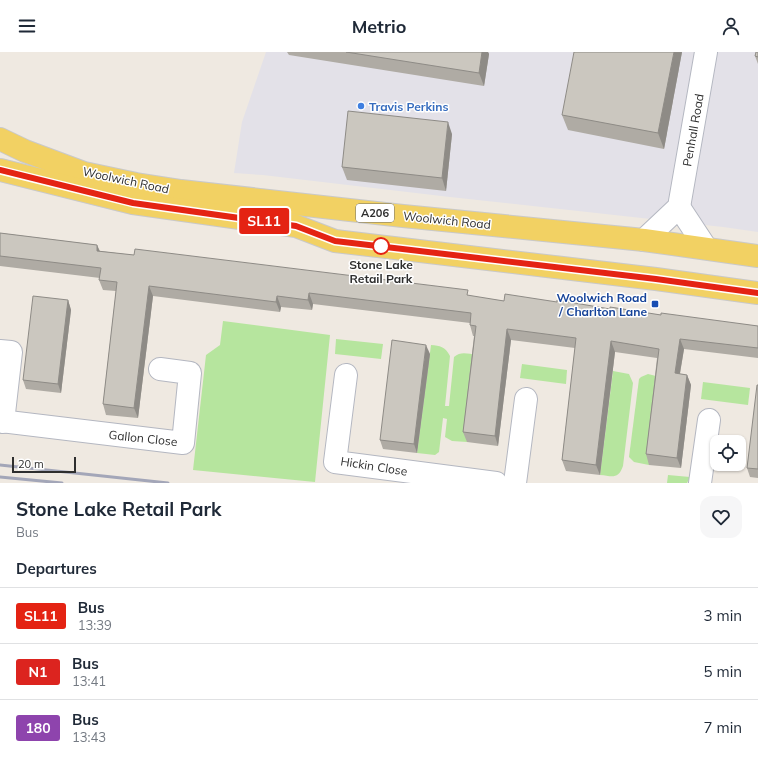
<!DOCTYPE html>
<html lang="en">
<head>
<meta charset="utf-8">
<style>
  :root { --surface:#fff; --page:#f6f6f7; --text:#1f2937; --muted:#747a83; --line:#e0e1e3 }
  body { margin:0; font-family:Mulish,sans-serif; background:var(--page); color:var(--text); height:100vh; display:flex; flex-direction:column; font-size:15px; white-space:nowrap }
  * { box-sizing:border-box; margin:0 }
  p { font-size:13px; color:var(--muted) }
  .icon { flex:none; width:22px; height:22px; fill:none; stroke:currentColor; stroke-width:2; stroke-linecap:round; stroke-linejoin:round }
  .map { position:relative; height:431px; overflow:hidden }
  .drawer { display:flex; flex-direction:column; background:var(--surface); flex:1 }
  .drawer>* { flex:none }
  .badge { padding:0 8px; border-radius:3px; font-size:14px; line-height:26px }
  .buttons { position:absolute; left:710px; top:383px; display:grid; gap:8px }
  .buttons a { display:grid; place-items:center; width:36px; height:36px; border-radius:8px; background:var(--surface); box-shadow:0 1px 3px #0004; font-size:20px }
  .scale { position:absolute; left:12px; bottom:10px; width:64px; box-sizing:border-box; padding-left:4px; border:2px solid #2e2e2e; border-top:0; font-size:11px; line-height:14px; white-space:nowrap; color:#2e2e2e; -webkit-text-stroke:3px #fff; paint-order:stroke }
  .map>.badge { position:absolute; translate:-50% -50%; box-shadow:0 0 0 2px #fff }
  h2 { padding:0 16px; font-size:15px; line-height:36px }
  .round { display:grid; place-items:center; flex:none; width:42px; height:42px; border-radius:12px; background:var(--page) }
  .overview { display:flex; align-items:center; justify-content:space-between; height:68px; padding:0 16px }
  h1 { font-size:19px; font-weight:700; line-height:30px }
  ul { padding:0; list-style:none }
  li { display:flex; align-items:center; gap:12px; height:56px; padding:0 16px; border-top:1px solid var(--line) }
  li div { flex:1 }
  li b { display:block; font-size:15px }
  li em { font-style:normal }
  li .badge { min-width:44px; font-weight:700; text-align:center }
  header { display:flex; justify-content:space-between; align-items:center; height:52px; padding:0 16px; background:var(--surface); font-size:18px; font-weight:700 }
  .map>svg:first-child { display:block }
  .industrial { fill:#e3e1e8 }
  .green { fill:#b6e59e }
  .lines { fill:none; stroke-linecap:round; stroke-linejoin:round }
  .street-casing { stroke:#b4b7c1; stroke-width:24 }
  .primary-casing { stroke:#c9c9c9; stroke-width:24 }
  .street { stroke:#fff; stroke-width:22 }
  .primary { stroke:#f2d163; stroke-width:22 }
  .rail { stroke:#a3a6b8; stroke-width:3 }
  .wall { fill:#afaba4 }
  .shaded-wall { fill:#8e8b86 }
  .building { fill:#cbc7bf; stroke:#8e8b86 }
  .line-casing { stroke:#fff; stroke-width:9 }
  .line { stroke:#e42313; stroke-width:6 }
  .shop-dot { fill:#3f7fe0; stroke:#fff; stroke-width:1.5 }
  .stop-dot { fill:#fff; stroke:#e42313; stroke-width:2 }
  .transit-dot { fill:#1a4fb4; stroke:#fff; stroke-width:1.5 }
  .labels { text-anchor:middle; dominant-baseline:central; stroke-width:3; stroke-linejoin:round; paint-order:stroke }
  .shield { fill:#fff; stroke:#6d6d6d; stroke-width:1 }
  .shield-label { font-size:11px; font-weight:bold; fill:#2e2e2e }
  .shop-label { font-size:12px; font-weight:bold; fill:#366cbe; stroke:#fff; text-anchor:start }
  .street-label { font-size:12px; fill:#2e2e2e; stroke:#fff }
  .stop-label { font-size:12px; font-weight:bold; fill:#2e2e2e; stroke:#fff }
  .transit-label { font-size:12px; font-weight:bold; fill:#164399; stroke:#fff; text-anchor:end }
</style>
</head>
<body>
<header><svg class="icon" aria-label="menu" viewBox="0 0 24 24"><path d="M4 6h16M4 12h16M4 18h16"/></svg>Metrio<svg class="icon" aria-label="person" viewBox="0 0 24 24"><circle cx="12" cy="8" r="4"/><path d="M4 21q1-7 8-7t8 7"/></svg></header>
<div class="map">
<svg width="758" height="431" viewBox="0 0 758 431">
  <rect width="100%" height="100%" fill="#efe9e1"/>
  <path class="industrial" d="M266,0h492v180l-35,-5 -273,-30 -187,-22 -29,-2 8,-51z"/>
  <g class="green">
    <path d="M223,269l107,14 -15,147 -122,-12 13,-115 14,-10z"/>
    <path d="M336,287l47,5 -2,15 -46,-5z"/>
    <path d="M431,293c9,1 14,1 19,11l-5,50h4l5,-49c7,-6 14,-3 23,-2l-10,87 -15,-1 -7,-4 2,-18 -4,-1 -4,34 -4,3 -18,-2z"/>
    <path d="M522,312l45,6 -1,14 -46,-6z"/>
    <path d="M613,319l16,3 4,9 -10,83c-5,14 -11,10 -23,9z"/>
    <path d="M648,322l12,3 -11,88 -15,-3 -5,-5 10,-78 2,-2z"/>
    <path d="M703,330l47,6 -2,17 -47,-6z"/>
    <path d="M668,423l22,2 -3,6h-20z"/>
  </g>
  <g class="lines">
    <defs>
      <g id="street">
        <path d="M679,155l27,41"/>
        <path d="M644,188l35,-33 27,-155"/>
        <path d="M0,299l11,1 -8,70"/>
        <path d="M346,323l-11,87 161,21"/>
        <path d="M0,369l183,22 7,-70 -30,-4"/>
        <path d="M515,431l11,-84"/>
        <path d="M700,431l9,-63"/>
      </g>
      <g id="primary">
        <path d="M0,87l25,12 59,22 52,11 45,7 222,25 241,24 114,16"/>
        <path d="M0,118l133,33 163,23 39,15 321,38 102,14"/>
      </g>
    </defs>
    <use href="#street" class="street-casing"/>
    <use href="#primary" class="primary-casing"/>
    <use href="#street" class="street"/>
    <use href="#primary" class="primary"/>
    <g class="rail">
      <path d="M0,413l168,18"/>
      <path d="M0,425l62,6"/>
    </g>
  </g>
  <g class="wall">
    <path d="M287,0h201l1,2 -5,32 -195,-31z"/>
    <path d="M682,0l-18,97 -96,-19 -6,-15z"/>
    <path d="M758,0v12l-3,-8z"/>
    <path d="M452,82l-6,57 -99,-11 -5,-13z"/>
    <path d="M0,181l97,12 3,6 369,45 35,5 53,1 104,13 97,11v32l-74,-9 -4,25 7,1 4,10 -10,83 -32,-3 -3,-11 11,-96 -42,-6 -15,123 -34,-4 -4,-11 13,-112 -64,-8 -13,106 -31,-4 -4,-10 11,-96h-1l-3,-11v-2l-157,-19 -1,6 -31,-3 -1,5 -127,-16 -15,122 -32,-3 -3,-11 13,-113 -13,-1 -4,-10 1,-2 -100,-12z"/>
    <path d="M68,248l3,10 -10,83 -35,-4 -3,-9z"/>
    <path d="M430,302l-13,99 -34,-4 -3,-9z"/>
    <path d="M758,333v93l-8,-1 -3,-9z"/>
  </g>
  <g class="shaded-wall">
    <path d="M482,0h6l1,2 -5,32 -5,-13z"/>
    <path d="M674,0h8l-18,97 -6,-16z"/>
    <path d="M448,70l4,12 -6,57 -4,-13z"/>
    <path d="M97,193l4,10 -4,-4z"/>
    <path d="M149,234l4,10 -15,122 -4,-10z"/>
    <path d="M309,241l4,11 -1,6 -4,-10z"/>
    <path d="M277,244l4,11 -1,5 -4,-10z"/>
    <path d="M68,248l3,10 -10,83 -3,-9z"/>
    <path d="M507,277l4,11 -13,106 -3,-10z"/>
    <path d="M680,287l4,10 -6,35 -3,-11z"/>
    <path d="M611,289l4,11 -15,123 -4,-10z"/>
    <path d="M426,293l4,9 -13,99 -3,-9z"/>
    <path d="M687,323l4,10 -10,83 -4,-10z"/>
  </g>
  <g class="building">
    <path d="M346,0h136l-3,21z"/>
    <path d="M574,0h100l-16,81 -96,-18z"/>
    <path d="M756,0h2v5l-3,-1z"/>
    <path d="M348,59l100,11 -6,56 -100,-11z"/>
    <path d="M0,181l97,12v6l37,4 1,-6 333,41 -1,5 37,6 1,-7 52,8v-2l53,9v-2l51,8v-2l97,13v22l-78,-9 -5,34 12,2 -10,83 -31,-4 13,-105 -48,-8 -15,124 -34,-5 14,-122 -69,-9 -12,107 -32,-4 13,-106 -6,-1 1,-12 -162,-20 -1,7 -31,-4 -1,6 -127,-16 -15,122 -31,-4 14,-122 -18,-2 2,-12 -101,-12z"/>
    <path d="M33,244l35,4 -10,84 -35,-4z"/>
    <path d="M392,288l34,5 -12,99 -34,-4z"/>
    <path d="M757,333h1v84l-11,-1z"/>
  </g>
  <g class="lines">
    <defs>
      <path id="line" d="M0,118l133,33 163,23 39,15 321,38 102,14"/>
    </defs>
    <use href="#line" class="line-casing"/>
    <use href="#line" class="line"/>
  </g>
  <circle class="shop-dot" cx="361" cy="54" r="4"/>
  <circle class="stop-dot" cx="381" cy="194" r="8"/>
  <rect class="transit-dot" x="651" y="248" width="8" height="8" rx="2"/>
  <g class="labels">
    <rect class="shield" x="356" y="152" width="38" height="18" rx="3"/>
    <g class="shield-label">
      <text x="375" y="161">A206</text>
    </g>
    <g class="shop-label">
      <text x="369" y="54">Travis Perkins</text>
    </g>
    <g class="street-label">
      <text transform="translate(693 78) rotate(-80)">Penhall Road</text>
      <text transform="translate(126 128) rotate(12)">Woolwich Road</text>
      <text transform="translate(447 168) rotate(6)">Woolwich Road</text>
      <text transform="translate(143 386) rotate(6)">Gallon Close</text>
      <text transform="translate(374 414) rotate(9)">Hickin Close</text>
    </g>
    <g class="stop-label">
      <text x="381" y="212">Stone Lake<tspan x="381" dy="14">Retail Park</tspan></text>
    </g>
    <g class="transit-label">
      <text x="647" y="245">Woolwich Road<tspan x="647" dy="14">/ Charlton Lane</tspan></text>
    </g>
  </g>
</svg>
<div class="buttons">
<a><svg class="icon" aria-label="locate" viewBox="0 0 24 24"><circle cx="12" cy="12" r="6"/><path d="M12 2v4M12 18v4M2 12h4M18 12h4"/></svg></a>
</div>
<div class="scale">20 m</div>
<b class="badge" style="left:264px;top:169px;background:#e42313;color:#fff">SL11</b>
</div>
<section class="drawer">
<div class="overview"><div><h1>Stone Lake Retail Park</h1><p>Bus</p></div><a class="round"><svg class="icon" aria-label="heart" viewBox="0 0 24 24"><path d="M12 20l-8-8c-3-5 5-10 8-4 3-6 11-1 8 4z"/></svg></a></div>
<h2>Departures</h2>
<ul>
<li><span class="badge" style="background:#e42313;color:#fff">SL11</span><div><b>Bus</b><p>13:39</p></div><em>3 min</em></li>
<li><span class="badge" style="background:#dc241f;color:#fff">N1</span><div><b>Bus</b><p>13:41</p></div><em>5 min</em></li>
<li><span class="badge" style="background:#8e44ad;color:#fff">180</span><div><b>Bus</b><p>13:43</p></div><em>7 min</em></li>
</ul>
</section>
</body>
</html>
